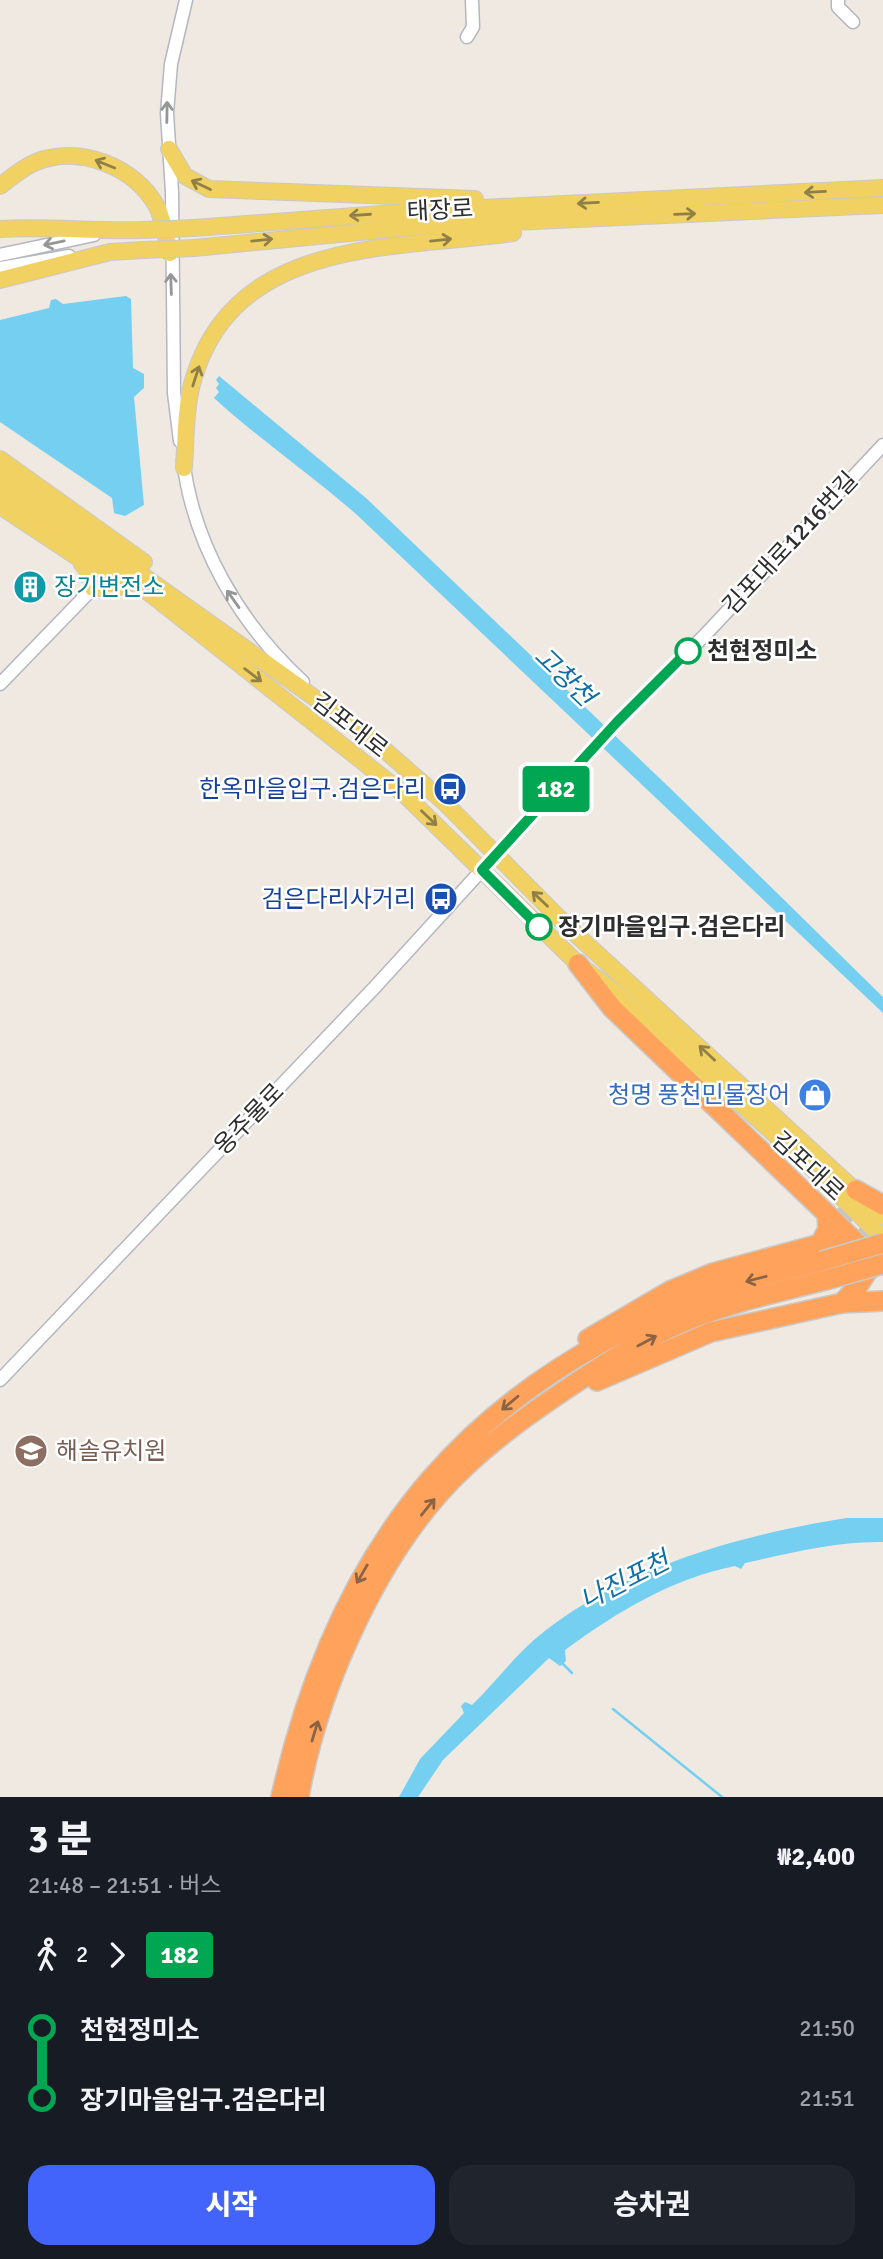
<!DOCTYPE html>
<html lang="ko">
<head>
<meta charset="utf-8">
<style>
  :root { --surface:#171b24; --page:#20242c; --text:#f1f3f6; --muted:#9ea1a6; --accent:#4264fb }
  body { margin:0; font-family:Signika,"Noto Sans KR",sans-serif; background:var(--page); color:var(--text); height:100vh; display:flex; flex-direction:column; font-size:26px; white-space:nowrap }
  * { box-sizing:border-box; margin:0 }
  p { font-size:23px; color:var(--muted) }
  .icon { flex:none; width:38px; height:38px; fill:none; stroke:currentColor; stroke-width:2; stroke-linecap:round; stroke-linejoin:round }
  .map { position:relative; height:1797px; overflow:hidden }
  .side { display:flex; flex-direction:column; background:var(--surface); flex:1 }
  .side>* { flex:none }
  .badge { padding:0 14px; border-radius:5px; font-size:24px; line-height:46px }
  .map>.badge { position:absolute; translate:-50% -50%; box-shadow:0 0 0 4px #fff }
  .legs { display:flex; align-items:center; gap:10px; height:77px; padding:0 28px; font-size:23px }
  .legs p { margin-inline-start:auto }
  .overview { display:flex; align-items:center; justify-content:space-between; height:119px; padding:0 28px }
  h1 { font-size:38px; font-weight:800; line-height:52px }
  .button { display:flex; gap:14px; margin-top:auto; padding:14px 28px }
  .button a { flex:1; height:80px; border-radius:21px; background:var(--accent); color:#fff; font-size:28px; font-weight:800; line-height:80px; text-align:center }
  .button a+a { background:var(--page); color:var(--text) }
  ul { padding:0 28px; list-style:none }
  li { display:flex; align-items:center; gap:24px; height:70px; font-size:26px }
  li i { display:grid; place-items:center; width:10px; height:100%; margin:0 9px; background:currentColor }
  li i::after { content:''; width:18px; height:18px; margin:-9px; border:5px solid; border-radius:50%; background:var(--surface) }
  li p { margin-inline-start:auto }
  li:first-child i { background:linear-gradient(#0000 50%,currentColor 0) }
  li:last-child i { background:linear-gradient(currentColor 50%,#0000 0) }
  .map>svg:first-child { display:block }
  .water { fill:#75cff0 }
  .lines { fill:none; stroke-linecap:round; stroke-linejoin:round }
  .stream { stroke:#75cff0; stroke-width:2.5 }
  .highway-tunnel { stroke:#c8c4bd; stroke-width:19; stroke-dasharray:19 10; stroke-linecap:butt }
  .minor-casing { stroke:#b4b7c1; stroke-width:15 }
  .major-casing { stroke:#c9c9c9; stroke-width:18 }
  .highway-casing { stroke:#c9c9c9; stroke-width:22 }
  .minor { stroke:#fff; stroke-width:12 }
  .major { stroke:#f2d163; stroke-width:16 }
  .highway { stroke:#ffa35c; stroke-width:19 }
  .major-bridge-casing { stroke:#c9c9c9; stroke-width:18; stroke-linecap:butt }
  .highway-bridge-casing { stroke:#c9c9c9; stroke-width:22; stroke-linecap:butt }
  .major-bridge { stroke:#f2d163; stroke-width:16 }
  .highway-bridge { stroke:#ffa35c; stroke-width:19 }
  .oneway { stroke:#969696 }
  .oneway2 { stroke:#908048 }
  .oneway3 { stroke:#8c6343 }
  .line-1-casing { stroke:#fff; stroke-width:16 }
  .line-1 { stroke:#00a651; stroke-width:10 }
  .stop-1-dot { fill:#fff; stroke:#00a651; stroke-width:3.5 }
  .labels { text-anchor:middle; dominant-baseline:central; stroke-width:5; stroke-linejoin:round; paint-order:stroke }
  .street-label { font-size:24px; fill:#2e2e2e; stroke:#fff }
  .culture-label { font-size:24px; fill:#0d838f; stroke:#fff; text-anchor:start }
  .stop-label { font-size:24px; font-weight:bold; fill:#2e2e2e; stroke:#fff; text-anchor:start }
  .transit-label { font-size:24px; fill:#164399; stroke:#fff; text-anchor:end }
  .shop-label { font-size:24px; fill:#366cbe; stroke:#fff; text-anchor:end }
  .education-label { font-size:24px; fill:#785e54; stroke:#fff; text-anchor:start }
  .water-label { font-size:26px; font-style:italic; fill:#0d6fa3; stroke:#fff }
</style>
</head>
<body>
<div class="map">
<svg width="883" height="1797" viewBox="0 0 883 1797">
  <rect width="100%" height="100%" fill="#efe9e1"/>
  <g class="water">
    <path d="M126,296l5,3 2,69 11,6v14l-10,9 10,108 -19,11 -11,-3 -2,-15 -112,-76v-102l49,-12 2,-8 5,-1 7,5z"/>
    <path d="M219,376l147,122 307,293 210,206v16l-527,-499c-46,-40 -97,-75 -142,-116l5,-6 -3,-4 3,-4 -3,-4z"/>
    <path d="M847,1518h36v24c-47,-1 -93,11 -138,21l-4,6 -6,-3c-64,13 -118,46 -170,84l1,11 -6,5 -11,-8 -106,102 -25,37h-19l21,-38 44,-46 -3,-7 4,-4 7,3c22,-21 40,-46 63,-66 82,-70 207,-105 312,-121z"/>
  </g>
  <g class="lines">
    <g class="stream">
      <path d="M562,1663l10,10"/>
      <path d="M613,1709l109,88"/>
    </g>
    <path class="highway-tunnel" d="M836,1211l47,32"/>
    <defs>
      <g id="minor">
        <path d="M838,0v7l15,15"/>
        <path d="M467,37l6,-10 -1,-27"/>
        <path d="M0,255l94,-20"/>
        <path d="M0,268l69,-12"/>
        <path d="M180,441l-6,-48 -2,-201 -5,-79 4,-49 15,-64"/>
        <path d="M183,459c10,86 57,165 120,223"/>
        <path d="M0,684l93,-96"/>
        <path d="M0,1380l375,-393 242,-265 88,-87 178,-190"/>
      </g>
      <g id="major">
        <path d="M169,149l16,27 24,13 266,10"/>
        <path d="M0,186c11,-8 23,-19 36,-24 43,-17 99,4 121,45 7,14 9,32 13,46"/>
        <path d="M194,228l227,-17 462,-23"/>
        <path d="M0,229c48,-3 95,3 143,1"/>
        <path d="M194,248l229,-22 460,-21"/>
        <path d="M0,280l110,-28 34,-2"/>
        <path d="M0,459l144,103"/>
        <path d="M184,468c2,-30 1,-62 10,-91 43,-141 203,-127 319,-144"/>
        <path d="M0,474l371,264 73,64 123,124 316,290"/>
        <path d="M0,490l148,102 257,203 173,169 34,26 193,171 78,77"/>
        <path d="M0,506l115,76"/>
        <path d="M82,564l7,9 4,15 27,-1"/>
      </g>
      <g id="highway">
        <path d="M578,964l34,44 215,206 1,15 -8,15"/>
        <path d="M856,1190l27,15"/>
        <path d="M827,1214l42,41"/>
        <path d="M842,1303l41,-2"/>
        <path d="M588,1339l82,-48 43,-18 107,-29 20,3 17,15"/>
        <path d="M597,1381l114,-49 131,-29 16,-17 19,-29"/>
        <path d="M281,1797c58,-258 192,-419 443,-509 32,-11 65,-18 98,-27"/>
        <path d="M299,1797c19,-110 82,-251 164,-328 32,-31 68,-56 105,-81 36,-24 75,-49 115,-66 46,-19 95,-30 143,-42"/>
      </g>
    </defs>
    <use href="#minor" class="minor-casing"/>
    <use href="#major" class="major-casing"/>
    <use href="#highway" class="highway-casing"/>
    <use href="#minor" class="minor"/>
    <use href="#major" class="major"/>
    <use href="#highway" class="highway"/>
    <defs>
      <g id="major-bridge">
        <path d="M143,230l51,-2"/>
        <path d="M144,250l50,-2"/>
      </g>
      <g id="highway-bridge">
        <path d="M822,1261l61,-18"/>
        <path d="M826,1280l57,-16"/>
      </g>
    </defs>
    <use href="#major-bridge" class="major-bridge-casing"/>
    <use href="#highway-bridge" class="highway-bridge-casing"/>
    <use href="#major-bridge" class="major-bridge"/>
    <use href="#highway-bridge" class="highway-bridge"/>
  </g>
  <defs><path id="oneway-shaft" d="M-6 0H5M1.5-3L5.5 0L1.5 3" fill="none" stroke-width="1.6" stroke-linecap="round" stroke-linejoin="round" transform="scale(1.75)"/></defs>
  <g class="oneway">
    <use href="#oneway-shaft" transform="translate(167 112) rotate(-89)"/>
    <use href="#oneway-shaft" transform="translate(54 243) rotate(168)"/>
    <use href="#oneway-shaft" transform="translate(171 284) rotate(-92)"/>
    <use href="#oneway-shaft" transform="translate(233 599) rotate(-125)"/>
  </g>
  <g class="oneway2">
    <use href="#oneway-shaft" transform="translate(105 164) rotate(-158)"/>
    <use href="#oneway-shaft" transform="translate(201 185) rotate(-155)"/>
    <use href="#oneway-shaft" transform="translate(815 192) rotate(177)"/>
    <use href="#oneway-shaft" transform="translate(588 203) rotate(177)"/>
    <use href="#oneway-shaft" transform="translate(685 214) rotate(-2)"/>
    <use href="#oneway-shaft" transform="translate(360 215) rotate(176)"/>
    <use href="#oneway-shaft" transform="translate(262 240) rotate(-6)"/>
    <use href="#oneway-shaft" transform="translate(441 240) rotate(-6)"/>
    <use href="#oneway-shaft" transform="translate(196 376) rotate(-72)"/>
    <use href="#oneway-shaft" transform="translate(253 675) rotate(37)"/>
    <use href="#oneway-shaft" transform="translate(429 818) rotate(44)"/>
    <use href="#oneway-shaft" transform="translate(540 899) rotate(-136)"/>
    <use href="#oneway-shaft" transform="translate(707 1053) rotate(-137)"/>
  </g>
  <g class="oneway3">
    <use href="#oneway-shaft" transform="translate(756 1279) rotate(165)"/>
    <use href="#oneway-shaft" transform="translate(647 1341) rotate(-28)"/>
    <use href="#oneway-shaft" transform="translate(510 1403) rotate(140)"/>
    <use href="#oneway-shaft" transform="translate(428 1507) rotate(-51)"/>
    <use href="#oneway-shaft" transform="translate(362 1574) rotate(120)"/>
    <use href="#oneway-shaft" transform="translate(315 1731) rotate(-73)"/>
  </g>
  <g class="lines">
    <defs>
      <path id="line-1" d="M539,927l-57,-57 135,-148 71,-71"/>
    </defs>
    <use href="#line-1" class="line-1-casing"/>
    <use href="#line-1" class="line-1"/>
  </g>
  <defs>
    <symbol id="building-disc" viewBox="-11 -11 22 22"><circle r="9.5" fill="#0f9aa8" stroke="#fff"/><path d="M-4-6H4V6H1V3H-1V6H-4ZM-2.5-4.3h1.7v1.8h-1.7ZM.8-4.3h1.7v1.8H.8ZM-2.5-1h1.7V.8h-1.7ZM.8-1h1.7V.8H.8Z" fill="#fff"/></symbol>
    <symbol id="bus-disc" viewBox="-11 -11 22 22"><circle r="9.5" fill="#1a4fb4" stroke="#fff"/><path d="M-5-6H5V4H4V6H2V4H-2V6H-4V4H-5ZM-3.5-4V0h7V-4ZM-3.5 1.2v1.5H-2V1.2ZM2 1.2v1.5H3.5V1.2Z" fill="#fff"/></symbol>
    <symbol id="shop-disc" viewBox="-11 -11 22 22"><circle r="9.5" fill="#3f7fe0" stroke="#fff"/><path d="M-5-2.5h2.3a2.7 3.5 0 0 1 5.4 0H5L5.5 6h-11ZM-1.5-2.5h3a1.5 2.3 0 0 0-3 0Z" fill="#fff"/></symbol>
    <symbol id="school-disc" viewBox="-11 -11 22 22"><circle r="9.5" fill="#8d6e63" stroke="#fff"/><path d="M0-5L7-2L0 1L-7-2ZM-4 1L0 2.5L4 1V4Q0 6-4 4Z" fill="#fff"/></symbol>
  </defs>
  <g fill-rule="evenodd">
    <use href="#building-disc" x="11" y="568" width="38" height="38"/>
    <use href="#bus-disc" x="431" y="770" width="38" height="38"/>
    <use href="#bus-disc" x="422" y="880" width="38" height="38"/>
    <use href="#shop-disc" x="796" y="1076" width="38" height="38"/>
    <use href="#school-disc" x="12" y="1432" width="38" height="38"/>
  </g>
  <g class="stop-1-dot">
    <circle cx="688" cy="651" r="12"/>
    <circle cx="539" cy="927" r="12"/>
  </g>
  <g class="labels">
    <g class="street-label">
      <text transform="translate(440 210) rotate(-3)">태장로</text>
      <text transform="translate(790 543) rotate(-47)">김포대로1216번길</text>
      <text transform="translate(350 725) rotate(38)">김포대로</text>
      <text transform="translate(249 1119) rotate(-46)">옹주물로</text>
      <text transform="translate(808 1166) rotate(43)">김포대로</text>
    </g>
    <g class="culture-label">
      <text x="54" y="587">장기변전소</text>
    </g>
    <g class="stop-label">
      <text x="707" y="651">천현정미소</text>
      <text x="558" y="927">장기마을입구.검은다리</text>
    </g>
    <g class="transit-label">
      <text x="426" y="789">한옥마을입구.검은다리</text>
      <text x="416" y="899">검은다리사거리</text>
    </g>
    <g class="shop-label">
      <text x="790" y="1095">청명 풍천민물장어</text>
    </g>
    <g class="education-label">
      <text x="56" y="1451">해솔유치원</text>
    </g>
    <g class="water-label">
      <text transform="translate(564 677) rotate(44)">고창천</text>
      <text transform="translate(625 1581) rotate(-27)">나진포천</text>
    </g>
  </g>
</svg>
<b class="badge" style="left:556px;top:789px;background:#00a651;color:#fff">182</b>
</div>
<section class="side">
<div class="overview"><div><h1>3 분</h1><p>21:48 – 21:51 · 버스</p></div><b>₩2,400</b></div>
<div class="legs"><svg class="icon" aria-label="walk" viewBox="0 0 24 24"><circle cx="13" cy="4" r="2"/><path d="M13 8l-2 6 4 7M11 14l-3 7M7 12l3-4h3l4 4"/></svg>2<svg class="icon" aria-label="forward" viewBox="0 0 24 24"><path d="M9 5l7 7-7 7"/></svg><b class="badge" style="background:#00a651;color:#fff">182</b></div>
<ul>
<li><i style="color:#00a651"></i><b>천현정미소</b><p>21:50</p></li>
<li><i style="color:#00a651"></i><b>장기마을입구.검은다리</b><p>21:51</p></li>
</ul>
<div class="button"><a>시작</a><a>승차권</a></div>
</section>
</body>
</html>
